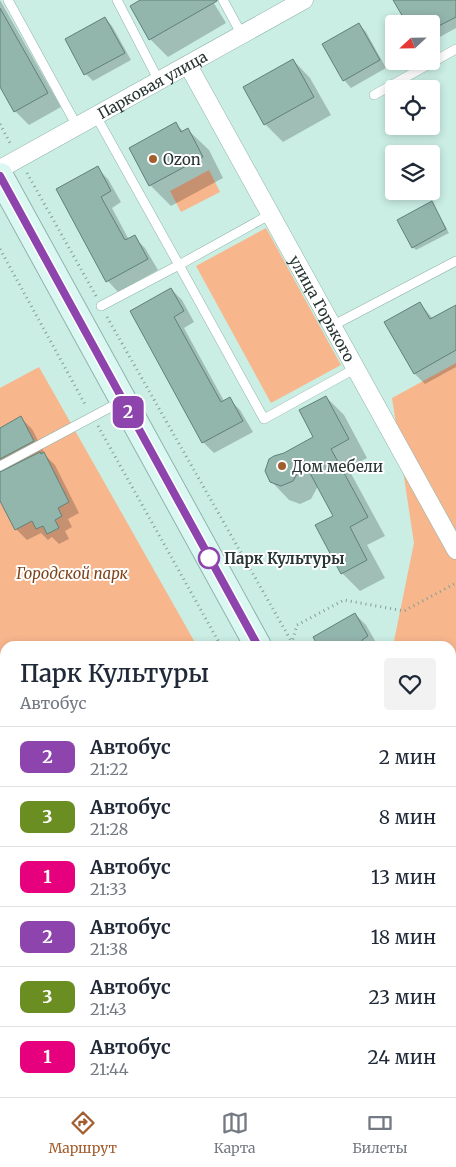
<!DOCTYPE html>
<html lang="ru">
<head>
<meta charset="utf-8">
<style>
  :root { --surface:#fff; --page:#f2f2f3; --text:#1f2937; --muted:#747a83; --line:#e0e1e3; --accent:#a25e2f }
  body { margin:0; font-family:Merriweather,serif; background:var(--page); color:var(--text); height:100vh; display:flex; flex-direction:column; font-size:19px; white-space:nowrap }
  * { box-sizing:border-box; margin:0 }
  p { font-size:16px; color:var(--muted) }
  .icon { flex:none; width:28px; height:28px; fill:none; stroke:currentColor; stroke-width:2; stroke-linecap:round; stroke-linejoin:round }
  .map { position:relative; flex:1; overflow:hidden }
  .side { position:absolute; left:0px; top:641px; width:456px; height:456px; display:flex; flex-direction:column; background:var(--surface); border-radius:15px 15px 0 0; box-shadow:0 2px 8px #0003 }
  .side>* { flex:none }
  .badge { padding:0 10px; border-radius:8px; font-size:18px; line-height:32px }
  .needle { width:32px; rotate:248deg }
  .buttons { position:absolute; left:385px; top:15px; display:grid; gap:10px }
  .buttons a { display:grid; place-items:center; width:55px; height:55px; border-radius:5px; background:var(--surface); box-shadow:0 2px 8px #0003; font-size:25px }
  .map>.badge { position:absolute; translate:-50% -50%; box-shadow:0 0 0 2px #fff }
  .round { display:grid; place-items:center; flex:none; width:52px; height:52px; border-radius:5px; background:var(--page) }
  .headline { display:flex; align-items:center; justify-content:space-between; height:85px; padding:0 20px }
  h1 { font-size:24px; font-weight:600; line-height:38px }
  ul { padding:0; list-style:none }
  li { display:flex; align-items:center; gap:15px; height:60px; padding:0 20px; border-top:1px solid var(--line) }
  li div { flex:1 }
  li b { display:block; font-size:19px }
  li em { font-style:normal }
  li .badge { min-width:55px; font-weight:700; text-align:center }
  .menu { display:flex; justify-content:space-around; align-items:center; height:70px; border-top:1px solid var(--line); background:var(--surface); font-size:14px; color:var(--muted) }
  .menu a { display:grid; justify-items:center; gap:2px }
  .menu .current { color:var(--accent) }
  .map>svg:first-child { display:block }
  .green { fill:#f8b68d }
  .shadow { fill:#0003 }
  .building { fill:#92b5ac; stroke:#608179 }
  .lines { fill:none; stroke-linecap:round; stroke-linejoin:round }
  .lane-casing { stroke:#90b3aa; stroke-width:10 }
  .street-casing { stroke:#90b3aa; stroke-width:19 }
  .secondary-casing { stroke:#90b3aa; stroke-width:28 }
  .path { stroke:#849e97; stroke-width:3; stroke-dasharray:1 4; stroke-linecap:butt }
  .lane { stroke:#fff; stroke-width:9 }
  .street { stroke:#fff; stroke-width:18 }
  .secondary { stroke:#daf8f1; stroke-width:26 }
  .line-casing { stroke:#fff; stroke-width:11 }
  .line { stroke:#8e44ad; stroke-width:8 }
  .poi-dot { fill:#a25e2f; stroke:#fff; stroke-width:2 }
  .stop-dot { fill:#fff; stroke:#8e44ad; stroke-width:2.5 }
  .labels { text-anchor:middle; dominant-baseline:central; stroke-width:4; stroke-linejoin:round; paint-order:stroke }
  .street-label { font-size:15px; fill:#283633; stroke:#fff }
  .poi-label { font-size:15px; fill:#283633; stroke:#fff; text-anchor:start }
  .stop-label { font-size:15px; font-weight:bold; fill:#283633; stroke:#fff; text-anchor:start }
  .park-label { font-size:15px; font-style:italic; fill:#7e451c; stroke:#fff }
</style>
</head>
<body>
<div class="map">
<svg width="456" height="1097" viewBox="0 0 456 1097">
  <rect width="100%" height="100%" fill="#caeee4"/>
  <g class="green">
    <path d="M209,170l11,22 -39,20 -11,-21z"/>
    <path d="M266,228l75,137 -70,38 -75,-137z"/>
    <path d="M456,363v314l-5,-2v-29h-58l21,-103 -22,-145z"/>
    <path d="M39,367l158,279h-192v446l19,1 -4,2 1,2h-21v-709z"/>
  </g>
  <g class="shadow">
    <path d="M0,0l61,107 -32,18 -14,-14 -15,-27z"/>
    <path d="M142,0h70l14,23 -58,34 -18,-18z"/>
    <path d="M406,0h50v28l-25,14v-18z"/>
    <path d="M105,18l7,8 19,34 -38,21 -7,-7z"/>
    <path d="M359,24l7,8 20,36 -35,20 -7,-8z"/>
    <path d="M293,60l17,18 21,37 -48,27 -18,-18z"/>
    <path d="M176,124l8,8 4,-2 21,20 14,28 -52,28 -21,-21z"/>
    <path d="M97,168l11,11 13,23 -9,6 17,32 5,-3 11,11 13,22 -40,22 -10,-11z"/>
    <path d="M432,203l17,30 -33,17 -3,-3z"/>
    <path d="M171,289l11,11 12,22 -10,6 40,73 5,-2 11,11 13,22 -39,21 -11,-11 -72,-131z"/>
    <path d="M420,303l13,16 23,-13v61l-31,17 -10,-10z"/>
    <path d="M326,397l18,18 23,43 -19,10 37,68 -18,9 18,33 -25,13 -18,-18 -8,-57 -16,-30 -7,13 -11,5 -11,-4 -18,-19 13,-27 31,-16z"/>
    <path d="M21,418l11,11 12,23 -1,1 12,12 24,48 -11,6 4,8 -7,4 4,8 -10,5 -7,-7 -4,3 -7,-7 -14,7 -11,-11 -16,-31v-69z"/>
    <path d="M355,614l11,11 12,21h-58l-6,-9z"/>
    <path d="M456,699v71l-5,3v-72z"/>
    <path d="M456,820v80l-5,-10v-68z"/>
    <path d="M44,1092h62l-8,5h-62z"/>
    <path d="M188,1092h116l3,5h-117z"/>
  </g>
  <g class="building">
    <path d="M140,0h77v1l-68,39 -19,-34z"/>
    <path d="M393,0h63v17l-25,13v-6h-24z"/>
    <path d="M0,8l48,85 -34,19 -14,-25z"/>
    <path d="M105,17l20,36 -41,22 -19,-36z"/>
    <path d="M359,23l21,37 -37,21 -21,-37z"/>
    <path d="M293,59l21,38 -50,28 -21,-38z"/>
    <path d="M176,122l5,10 7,-4 15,29 -54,29 -20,-38z"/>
    <path d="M98,166l13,25 -10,6 24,43 10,-5 13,24 -42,23 -50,-93z"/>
    <path d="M432,201l14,28 -34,19 -15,-28z"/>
    <path d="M171,288l13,23 -10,6 47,85 9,-5 13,24 -41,22 -72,-132z"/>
    <path d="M420,302l10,17 26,-14v45l-42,24 -30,-52z"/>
    <path d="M326,396l23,43 -18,10 37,68 -18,10 17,33 -26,14 -26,-49 18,-9 -29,-54 -11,19 -12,5 -11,-4 -5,-11 4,-12 5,-3 10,-3 29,-16 -14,-27z"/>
    <path d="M21,416l13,25 -34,18v-31z"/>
    <path d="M40,452l1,2 3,-2 25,50 -11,6 4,8 -7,4 4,8 -12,6 -4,-8 -7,3 -4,-8 -17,9 -15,-29v-29z"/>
    <path d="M355,613l13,23 -6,4 3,6h-47l-5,-9z"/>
  </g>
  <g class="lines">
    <defs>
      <g id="lane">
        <path d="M8,0l69,126"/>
        <path d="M117,0l42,81"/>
        <path d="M223,0l19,35"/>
        <path d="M374,95l82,-46"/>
        <path d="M96,116l83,149 92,-51"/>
        <path d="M101,306l78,-41 85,154 92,-51"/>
        <path d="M332,326l124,-65"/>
        <path d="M0,466l122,-65"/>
        <path d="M451,782l5,-3"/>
        <path d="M161,1092l2,5"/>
        <path d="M317,1092l2,5"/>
        <path d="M118,1097l8,-5"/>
      </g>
      <g id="street">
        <path id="s1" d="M188,65l268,485"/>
        <path id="s2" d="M0,169l304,-169"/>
      </g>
      <g id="secondary">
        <path d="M0,176l258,470"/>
        <path d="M451,992l5,8"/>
      </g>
    </defs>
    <use href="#lane" class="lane-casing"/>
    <use href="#street" class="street-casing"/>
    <use href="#secondary" class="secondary-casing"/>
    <g class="path">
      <path d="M0,124l10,19"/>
      <path d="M27,173l69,123"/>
      <path d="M0,249l86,157"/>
      <path d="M107,317l187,329"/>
      <path d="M98,426l123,220"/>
      <path d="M286,646l6,-4 5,-17 47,-25 60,11 52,-28"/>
      <path d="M0,751l5,-1"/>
      <path d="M0,767l5,6"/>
      <path d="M0,799l5,-2"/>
      <path d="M451,928l5,8"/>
      <path d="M0,1032l5,-8"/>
      <path d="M451,1055l5,8"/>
    </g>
    <use href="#lane" class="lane"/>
    <use href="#street" class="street"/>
    <use href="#secondary" class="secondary"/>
  </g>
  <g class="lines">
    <defs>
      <path id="line" d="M0,176l258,470"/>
    </defs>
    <use href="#line" class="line-casing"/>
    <use href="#line" class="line"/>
  </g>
  <g class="poi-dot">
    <circle cx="153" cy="159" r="5"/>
    <circle cx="282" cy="466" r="5"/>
  </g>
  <circle class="stop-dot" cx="209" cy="558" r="10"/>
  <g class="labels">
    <g class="street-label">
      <text stroke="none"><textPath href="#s2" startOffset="174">Парковая улица</textPath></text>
      <text stroke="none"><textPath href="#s1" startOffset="278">улица Горького</textPath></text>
    </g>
    <g class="poi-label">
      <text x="163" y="159">Ozon</text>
      <text x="292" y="466">Дом мебели</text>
    </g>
    <g class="stop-label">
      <text x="224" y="558">Парк Культуры</text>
    </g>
    <g class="park-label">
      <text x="72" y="573">Городской парк</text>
    </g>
  </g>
</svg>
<div class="buttons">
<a><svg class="needle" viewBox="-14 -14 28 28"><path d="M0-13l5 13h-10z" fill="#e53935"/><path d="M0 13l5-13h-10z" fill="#747a83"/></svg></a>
<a><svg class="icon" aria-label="locate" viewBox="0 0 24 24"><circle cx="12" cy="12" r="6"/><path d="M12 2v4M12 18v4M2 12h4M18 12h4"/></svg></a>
<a><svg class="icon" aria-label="layers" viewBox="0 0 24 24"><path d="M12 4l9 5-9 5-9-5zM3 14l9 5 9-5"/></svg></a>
</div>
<b class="badge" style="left:128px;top:412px;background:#8e44ad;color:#fff">2</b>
<section class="side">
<div class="headline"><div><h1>Парк Культуры</h1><p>Автобус</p></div><a class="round"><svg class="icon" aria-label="heart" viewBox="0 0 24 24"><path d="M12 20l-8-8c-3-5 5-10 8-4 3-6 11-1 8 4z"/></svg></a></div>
<ul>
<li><span class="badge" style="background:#8e44ad;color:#fff">2</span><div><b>Автобус</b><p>21:22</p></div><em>2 мин</em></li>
<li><span class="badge" style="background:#6b8e23;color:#fff">3</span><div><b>Автобус</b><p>21:28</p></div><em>8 мин</em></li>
<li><span class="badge" style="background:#e6007e;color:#fff">1</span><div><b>Автобус</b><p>21:33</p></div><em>13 мин</em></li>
<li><span class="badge" style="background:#8e44ad;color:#fff">2</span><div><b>Автобус</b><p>21:38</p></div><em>18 мин</em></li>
<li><span class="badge" style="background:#6b8e23;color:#fff">3</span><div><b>Автобус</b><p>21:43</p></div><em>23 мин</em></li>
<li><span class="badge" style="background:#e6007e;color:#fff">1</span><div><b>Автобус</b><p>21:44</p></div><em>24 мин</em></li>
</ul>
</section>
</div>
<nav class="menu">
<a class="current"><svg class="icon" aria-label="directions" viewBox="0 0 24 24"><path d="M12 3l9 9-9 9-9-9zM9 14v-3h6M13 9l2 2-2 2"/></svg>Маршрут</a>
<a><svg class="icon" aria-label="map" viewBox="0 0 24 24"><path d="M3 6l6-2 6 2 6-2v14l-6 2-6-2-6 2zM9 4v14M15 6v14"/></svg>Карта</a>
<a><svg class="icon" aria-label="tickets" viewBox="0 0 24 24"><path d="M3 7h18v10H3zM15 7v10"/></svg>Билеты</a>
</nav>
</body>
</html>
